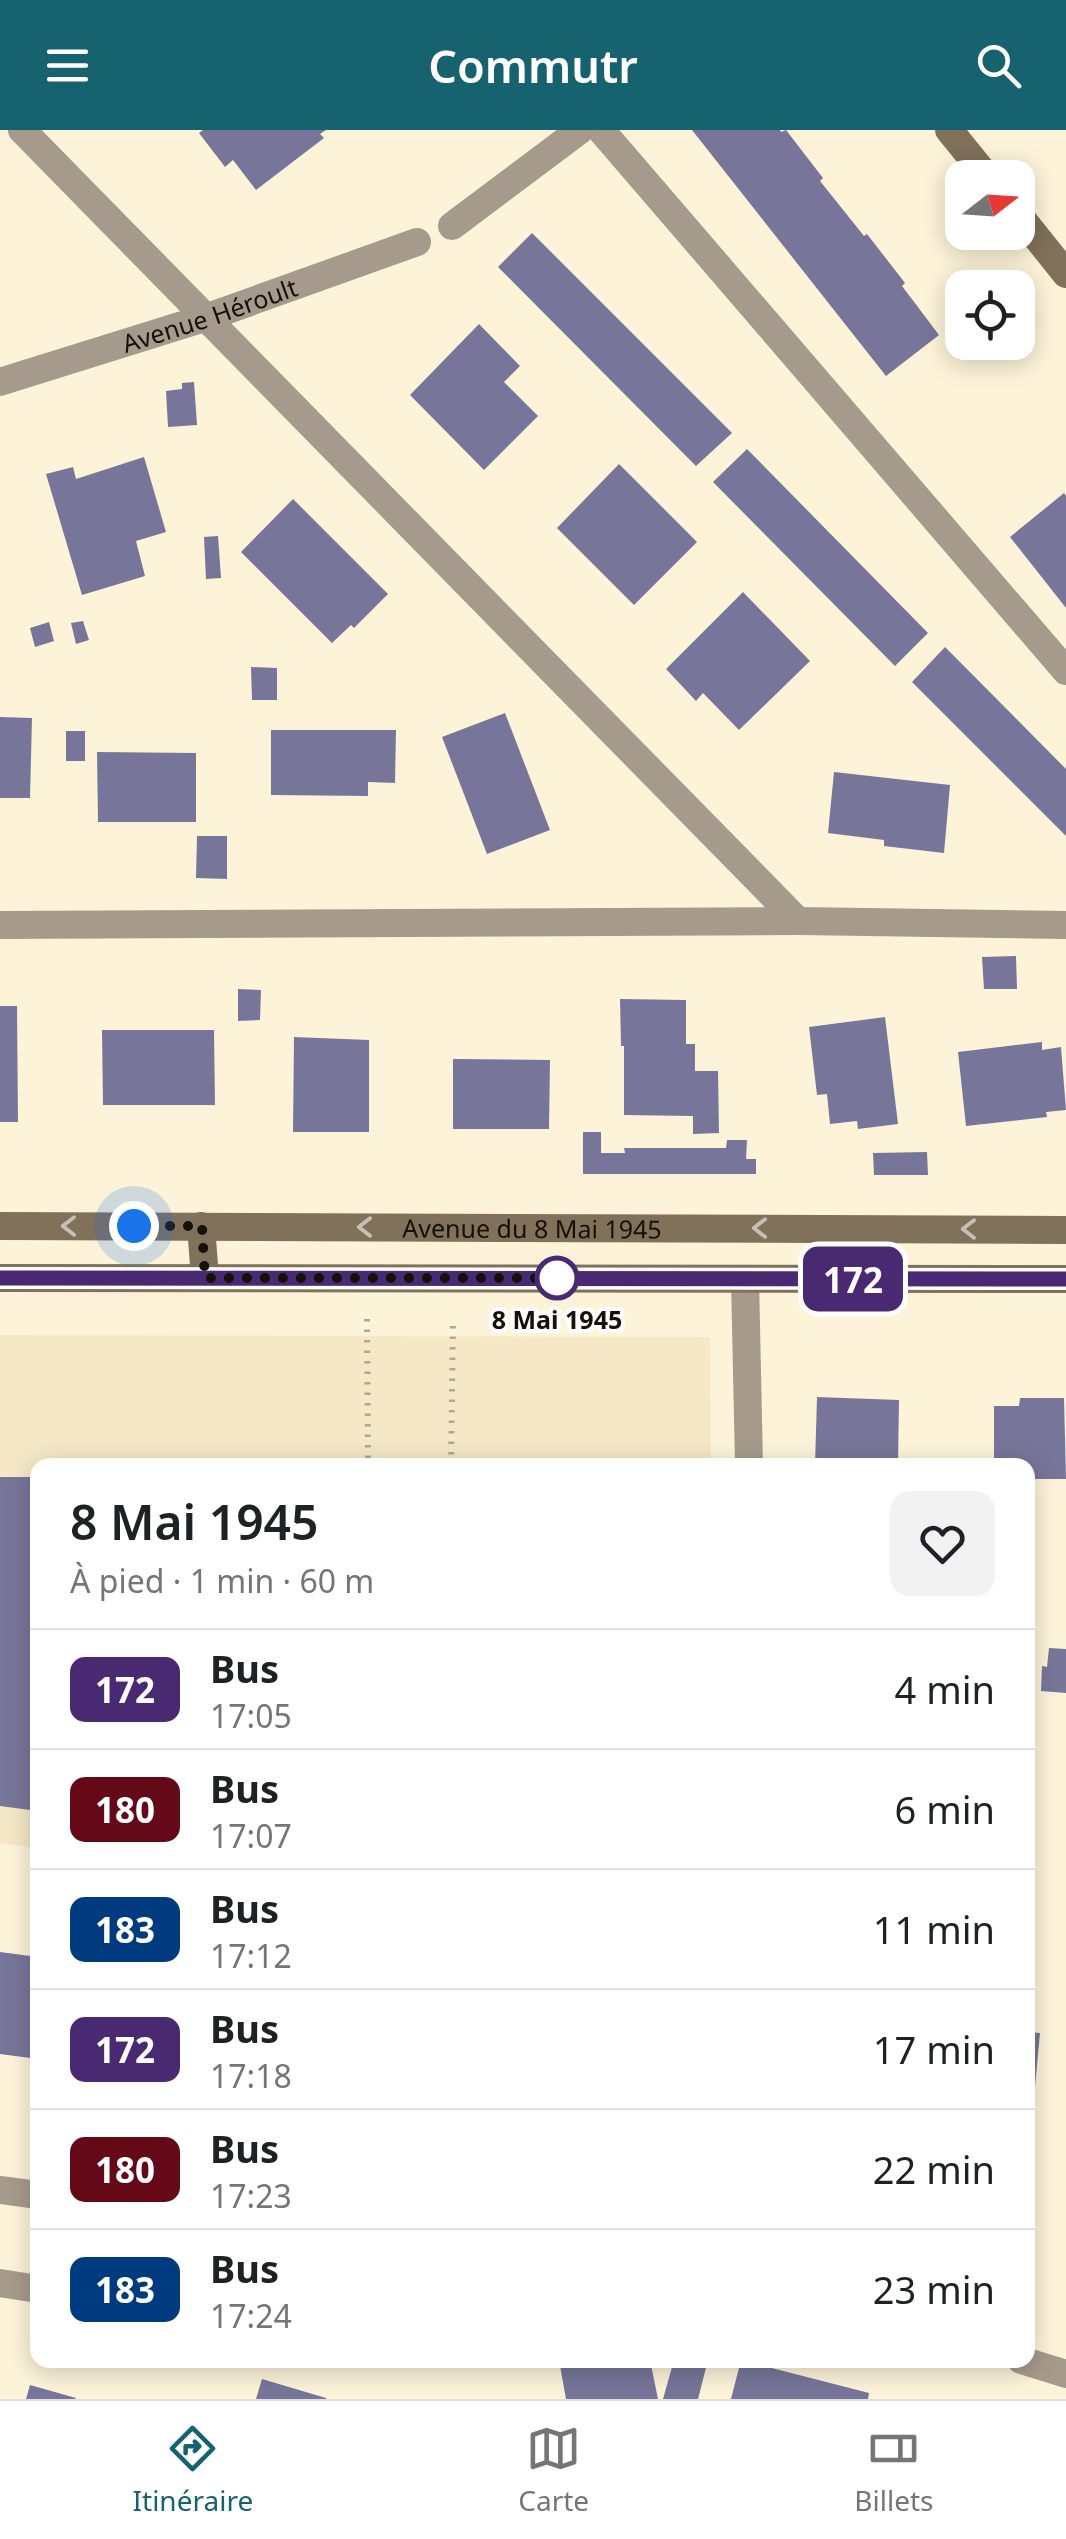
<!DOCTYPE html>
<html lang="fr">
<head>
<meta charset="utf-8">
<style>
  :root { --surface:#fff; --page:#f2f2f2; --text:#202124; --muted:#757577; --line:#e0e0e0; --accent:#17626f }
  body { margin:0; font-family:"Noto Sans",sans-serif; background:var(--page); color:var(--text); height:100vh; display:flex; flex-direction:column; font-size:38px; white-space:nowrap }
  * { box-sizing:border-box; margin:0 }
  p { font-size:32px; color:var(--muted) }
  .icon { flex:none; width:55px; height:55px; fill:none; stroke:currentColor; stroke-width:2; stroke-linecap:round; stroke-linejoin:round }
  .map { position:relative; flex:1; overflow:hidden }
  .sheet { position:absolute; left:30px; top:1328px; width:1005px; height:910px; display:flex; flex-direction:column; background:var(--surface); border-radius:20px; box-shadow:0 5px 25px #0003 }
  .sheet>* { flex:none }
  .badge { padding:0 20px; border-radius:15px; font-size:35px; line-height:65px }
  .needle { width:65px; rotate:73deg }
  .tools { position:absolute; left:945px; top:30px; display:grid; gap:20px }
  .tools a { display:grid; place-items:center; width:90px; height:90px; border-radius:20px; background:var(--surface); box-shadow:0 5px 25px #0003; font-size:50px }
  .you { position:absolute; width:50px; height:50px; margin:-25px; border:8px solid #fff; border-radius:50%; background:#1a73e8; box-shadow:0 0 0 15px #1a73e833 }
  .map>.badge { position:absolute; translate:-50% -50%; box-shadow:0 0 0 5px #fff }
  .round { display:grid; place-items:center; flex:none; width:105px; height:105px; border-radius:20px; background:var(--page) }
  .head { display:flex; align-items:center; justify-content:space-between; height:170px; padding:0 40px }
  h1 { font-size:48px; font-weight:600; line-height:75px }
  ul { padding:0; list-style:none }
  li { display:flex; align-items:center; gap:30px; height:120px; padding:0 40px; border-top:2px solid var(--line) }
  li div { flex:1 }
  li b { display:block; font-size:38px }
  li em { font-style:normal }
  li .badge { min-width:110px; font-weight:700; text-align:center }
  header { display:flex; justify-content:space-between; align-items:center; height:130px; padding:0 40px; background:var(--accent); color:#fff; font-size:45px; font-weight:600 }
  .menu { display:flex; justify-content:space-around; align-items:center; height:140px; border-top:2px solid var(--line); background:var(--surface); font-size:28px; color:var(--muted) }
  .menu a { display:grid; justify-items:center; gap:5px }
  .menu .selected { color:var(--accent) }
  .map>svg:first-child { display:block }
  .built { fill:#f4e8c6 }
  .building { fill:#77769a }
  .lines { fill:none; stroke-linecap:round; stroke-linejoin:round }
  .path { stroke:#b0a894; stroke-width:6; stroke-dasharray:2.5 8; stroke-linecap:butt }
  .service { stroke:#a69a8c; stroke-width:28 }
  .minor { stroke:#a69a8c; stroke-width:28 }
  .secondary { stroke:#81705a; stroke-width:28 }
  .oneway { stroke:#c6bfb5 }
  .line-casing { stroke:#fff; stroke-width:22 }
  .line { stroke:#4a2973; stroke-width:15 }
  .walk { stroke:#151108; stroke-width:10; stroke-dasharray:0 18 }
  .stop-dot { fill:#fff; stroke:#4a2973; stroke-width:5 }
  .labels { text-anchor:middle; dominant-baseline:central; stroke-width:8; stroke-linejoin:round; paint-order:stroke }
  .street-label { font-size:25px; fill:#151108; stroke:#fff }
  .stop-label { font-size:25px; font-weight:bold; fill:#151108; stroke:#fff }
</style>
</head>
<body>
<header><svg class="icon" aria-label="menu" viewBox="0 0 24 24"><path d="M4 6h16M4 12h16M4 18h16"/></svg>Commutr<svg class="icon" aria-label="search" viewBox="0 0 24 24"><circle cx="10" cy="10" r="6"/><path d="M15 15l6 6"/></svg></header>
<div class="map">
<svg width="1066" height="2269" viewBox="0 0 1066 2269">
  <rect width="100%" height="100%" fill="#fdf3d9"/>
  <path class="built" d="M0,1205l710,2 1,128h-673l-1,383 -37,-5z"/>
  <g class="building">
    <path d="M203,0h123l-6,4 4,4 -68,52 -23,-30 -8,7 -26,-34z"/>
    <path d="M692,0h88l1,2 5,-2 37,48 -3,3 44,55 3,-2 38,49 -3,3 37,49 -53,41z"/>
    <path d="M532,103l200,200 -36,33 -198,-199z"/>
    <path d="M479,194l41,42 -16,16 34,34 -54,54 -74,-75z"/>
    <path d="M194,252l3,43 -29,2 -2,-36 16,-2v-6z"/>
    <path d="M747,319l181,184 -33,33 -182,-184z"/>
    <path d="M144,327l22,75 -30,9 9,35 -63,19 -36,-121 27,-7 3,12z"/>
    <path d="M619,334l78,78 -63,63 -77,-77z"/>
    <path d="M1064,363l2,3v112l-56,-71z"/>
    <path d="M293,369l95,95 -34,34 -3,-3 -19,18 -91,-91z"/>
    <path d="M218,406l3,42 -15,1 -2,-42z"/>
    <path d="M743,462l67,69 -71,69 -36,-37 -7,8 -30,-32z"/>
    <path d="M83,491l6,19 -13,4 -5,-21z"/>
    <path d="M49,492l5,19 -19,6 -5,-19z"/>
    <path d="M945,517l121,122v67l-154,-154z"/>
    <path d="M251,537l26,1v32h-25z"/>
    <path d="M505,583l45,117 -63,24 -45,-117z"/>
    <path d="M0,587l32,1 -2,80h-30z"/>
    <path d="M271,600h125l-1,53 -27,-1v14l-97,-1z"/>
    <rect x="66" y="601" width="19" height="30"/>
    <path d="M97,622l99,1v69h-98z"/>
    <path d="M834,642l116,13 -6,68 -60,-7v-6l-56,-7z"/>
    <path d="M197,706h30v43l-31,-1z"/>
    <path d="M1016,826l1,33h-33l-2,-32z"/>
    <path d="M238,859l23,1 -1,30 -22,1z"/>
    <path d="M620,869l66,1v44h9v27h23l1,62 -26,1v-18l-69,-1v-69h-3z"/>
    <path d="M0,876h17l1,116h-18z"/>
    <path d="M885,887l13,107 -40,5 -1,-8 -27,3 -3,-30 -10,1 -8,-68z"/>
    <path d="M102,900h112l1,75h-112z"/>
    <path d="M294,907l75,3v92h-76z"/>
    <path d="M1042,912v8l19,-3 5,63 -20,2 1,5 -81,9 -8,-74z"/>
    <path d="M453,929l97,1 -1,69h-96z"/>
    <path d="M583,1002h18v21h24l-1,-5h102l1,-8h20l-1,19h10v15h-173z"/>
    <path d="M927,1022l1,23h-54l-1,-22z"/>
    <path d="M817,1267l82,3 -1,65h-83z"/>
    <path d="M1020,1268h44l2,81h-38v-14h-34v-59h25z"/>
    <path d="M0,1347h38v334l-38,-5z"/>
    <path d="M1049,1518l17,1v44l-25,-2 1,-25 5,1z"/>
    <path d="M0,1822l38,5v102l-38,-5z"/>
    <path d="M1028,1902l12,1 -7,75h-5z"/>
    <path d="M559,2230h91l8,39h-92z"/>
    <path d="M674,2230h34l-10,39h-35z"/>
    <path d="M741,2230l128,33 -1,6h-137z"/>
    <path d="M262,2249l64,19v1h-70z"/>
    <path d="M30,2255l46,13 -1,1h-49z"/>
  </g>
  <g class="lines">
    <g class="path">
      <path d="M367,1189l1,146"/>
      <path d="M451,1335l2,-144"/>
    </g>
    <g class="service">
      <path d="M601,0l465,541"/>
      <path d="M745,1149l4,186"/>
      <path d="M0,2060l38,5"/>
    </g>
    <g class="minor">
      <path d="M22,0l776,791"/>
      <path d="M452,96l128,-96"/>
      <path id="s1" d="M0,252l208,-65 209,-75"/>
      <path d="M0,795l798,-4 268,4"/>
      <path d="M0,2153l38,6"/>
      <path d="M1021,2230l45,14"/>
    </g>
    <g class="secondary">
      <path d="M949,0l39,48"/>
      <path d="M1018,84l48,60"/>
      <path id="s2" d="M0,1096l1066,4"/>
      <path d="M201,1096l4,52"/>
      <path d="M0,1148l1066,1"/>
    </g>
  </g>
  <defs><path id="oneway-chevron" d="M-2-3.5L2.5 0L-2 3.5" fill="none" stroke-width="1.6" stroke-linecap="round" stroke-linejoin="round" transform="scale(2.5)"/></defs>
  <g class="oneway">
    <use href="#oneway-chevron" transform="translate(69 1096) rotate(-180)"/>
    <use href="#oneway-chevron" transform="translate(365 1097) rotate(-180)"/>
    <use href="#oneway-chevron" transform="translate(760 1098) rotate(-180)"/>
    <use href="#oneway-chevron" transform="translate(969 1099) rotate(-180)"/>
  </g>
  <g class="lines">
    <defs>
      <path id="line" d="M0,1148l1066,1"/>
    </defs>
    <use href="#line" class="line-casing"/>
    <use href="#line" class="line"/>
    <path class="walk" d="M134,1096h68l3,52h352"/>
  </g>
  <circle class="stop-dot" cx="557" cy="1148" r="20"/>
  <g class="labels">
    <g class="street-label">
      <text stroke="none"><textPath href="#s1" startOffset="220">Avenue Héroult</textPath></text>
      <text stroke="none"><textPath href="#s2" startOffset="532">Avenue du 8 Mai 1945</textPath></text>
    </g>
    <g class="stop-label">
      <text x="557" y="1189">8 Mai 1945</text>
    </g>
  </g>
</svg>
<div class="tools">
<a><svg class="needle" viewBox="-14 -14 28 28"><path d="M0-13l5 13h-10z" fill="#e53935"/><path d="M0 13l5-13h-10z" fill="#757577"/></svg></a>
<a><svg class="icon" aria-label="locate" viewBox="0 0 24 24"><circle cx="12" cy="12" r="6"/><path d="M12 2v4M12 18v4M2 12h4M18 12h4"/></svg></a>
</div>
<div class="you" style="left:134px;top:1096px"></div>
<b class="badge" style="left:853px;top:1149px;background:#4a2973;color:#fff">172</b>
<section class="sheet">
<div class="head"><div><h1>8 Mai 1945</h1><p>À pied · 1 min · 60 m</p></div><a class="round"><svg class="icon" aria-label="heart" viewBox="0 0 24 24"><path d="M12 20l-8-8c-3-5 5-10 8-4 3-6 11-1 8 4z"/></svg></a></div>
<ul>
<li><span class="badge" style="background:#4a2973;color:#fff">172</span><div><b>Bus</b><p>17:05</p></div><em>4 min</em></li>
<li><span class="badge" style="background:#650918;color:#fff">180</span><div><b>Bus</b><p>17:07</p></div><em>6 min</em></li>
<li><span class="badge" style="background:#003b80;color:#fff">183</span><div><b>Bus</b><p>17:12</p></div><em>11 min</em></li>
<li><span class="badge" style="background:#4a2973;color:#fff">172</span><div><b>Bus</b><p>17:18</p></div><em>17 min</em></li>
<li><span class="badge" style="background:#650918;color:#fff">180</span><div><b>Bus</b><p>17:23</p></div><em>22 min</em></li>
<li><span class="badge" style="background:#003b80;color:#fff">183</span><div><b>Bus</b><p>17:24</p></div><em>23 min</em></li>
</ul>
</section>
</div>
<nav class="menu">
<a class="selected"><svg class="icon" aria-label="directions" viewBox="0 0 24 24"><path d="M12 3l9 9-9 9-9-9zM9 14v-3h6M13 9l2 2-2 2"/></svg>Itinéraire</a>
<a><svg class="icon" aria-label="map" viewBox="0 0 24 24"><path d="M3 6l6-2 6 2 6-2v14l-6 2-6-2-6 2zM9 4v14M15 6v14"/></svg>Carte</a>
<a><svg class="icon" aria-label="tickets" viewBox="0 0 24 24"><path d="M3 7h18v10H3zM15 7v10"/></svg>Billets</a>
</nav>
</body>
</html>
